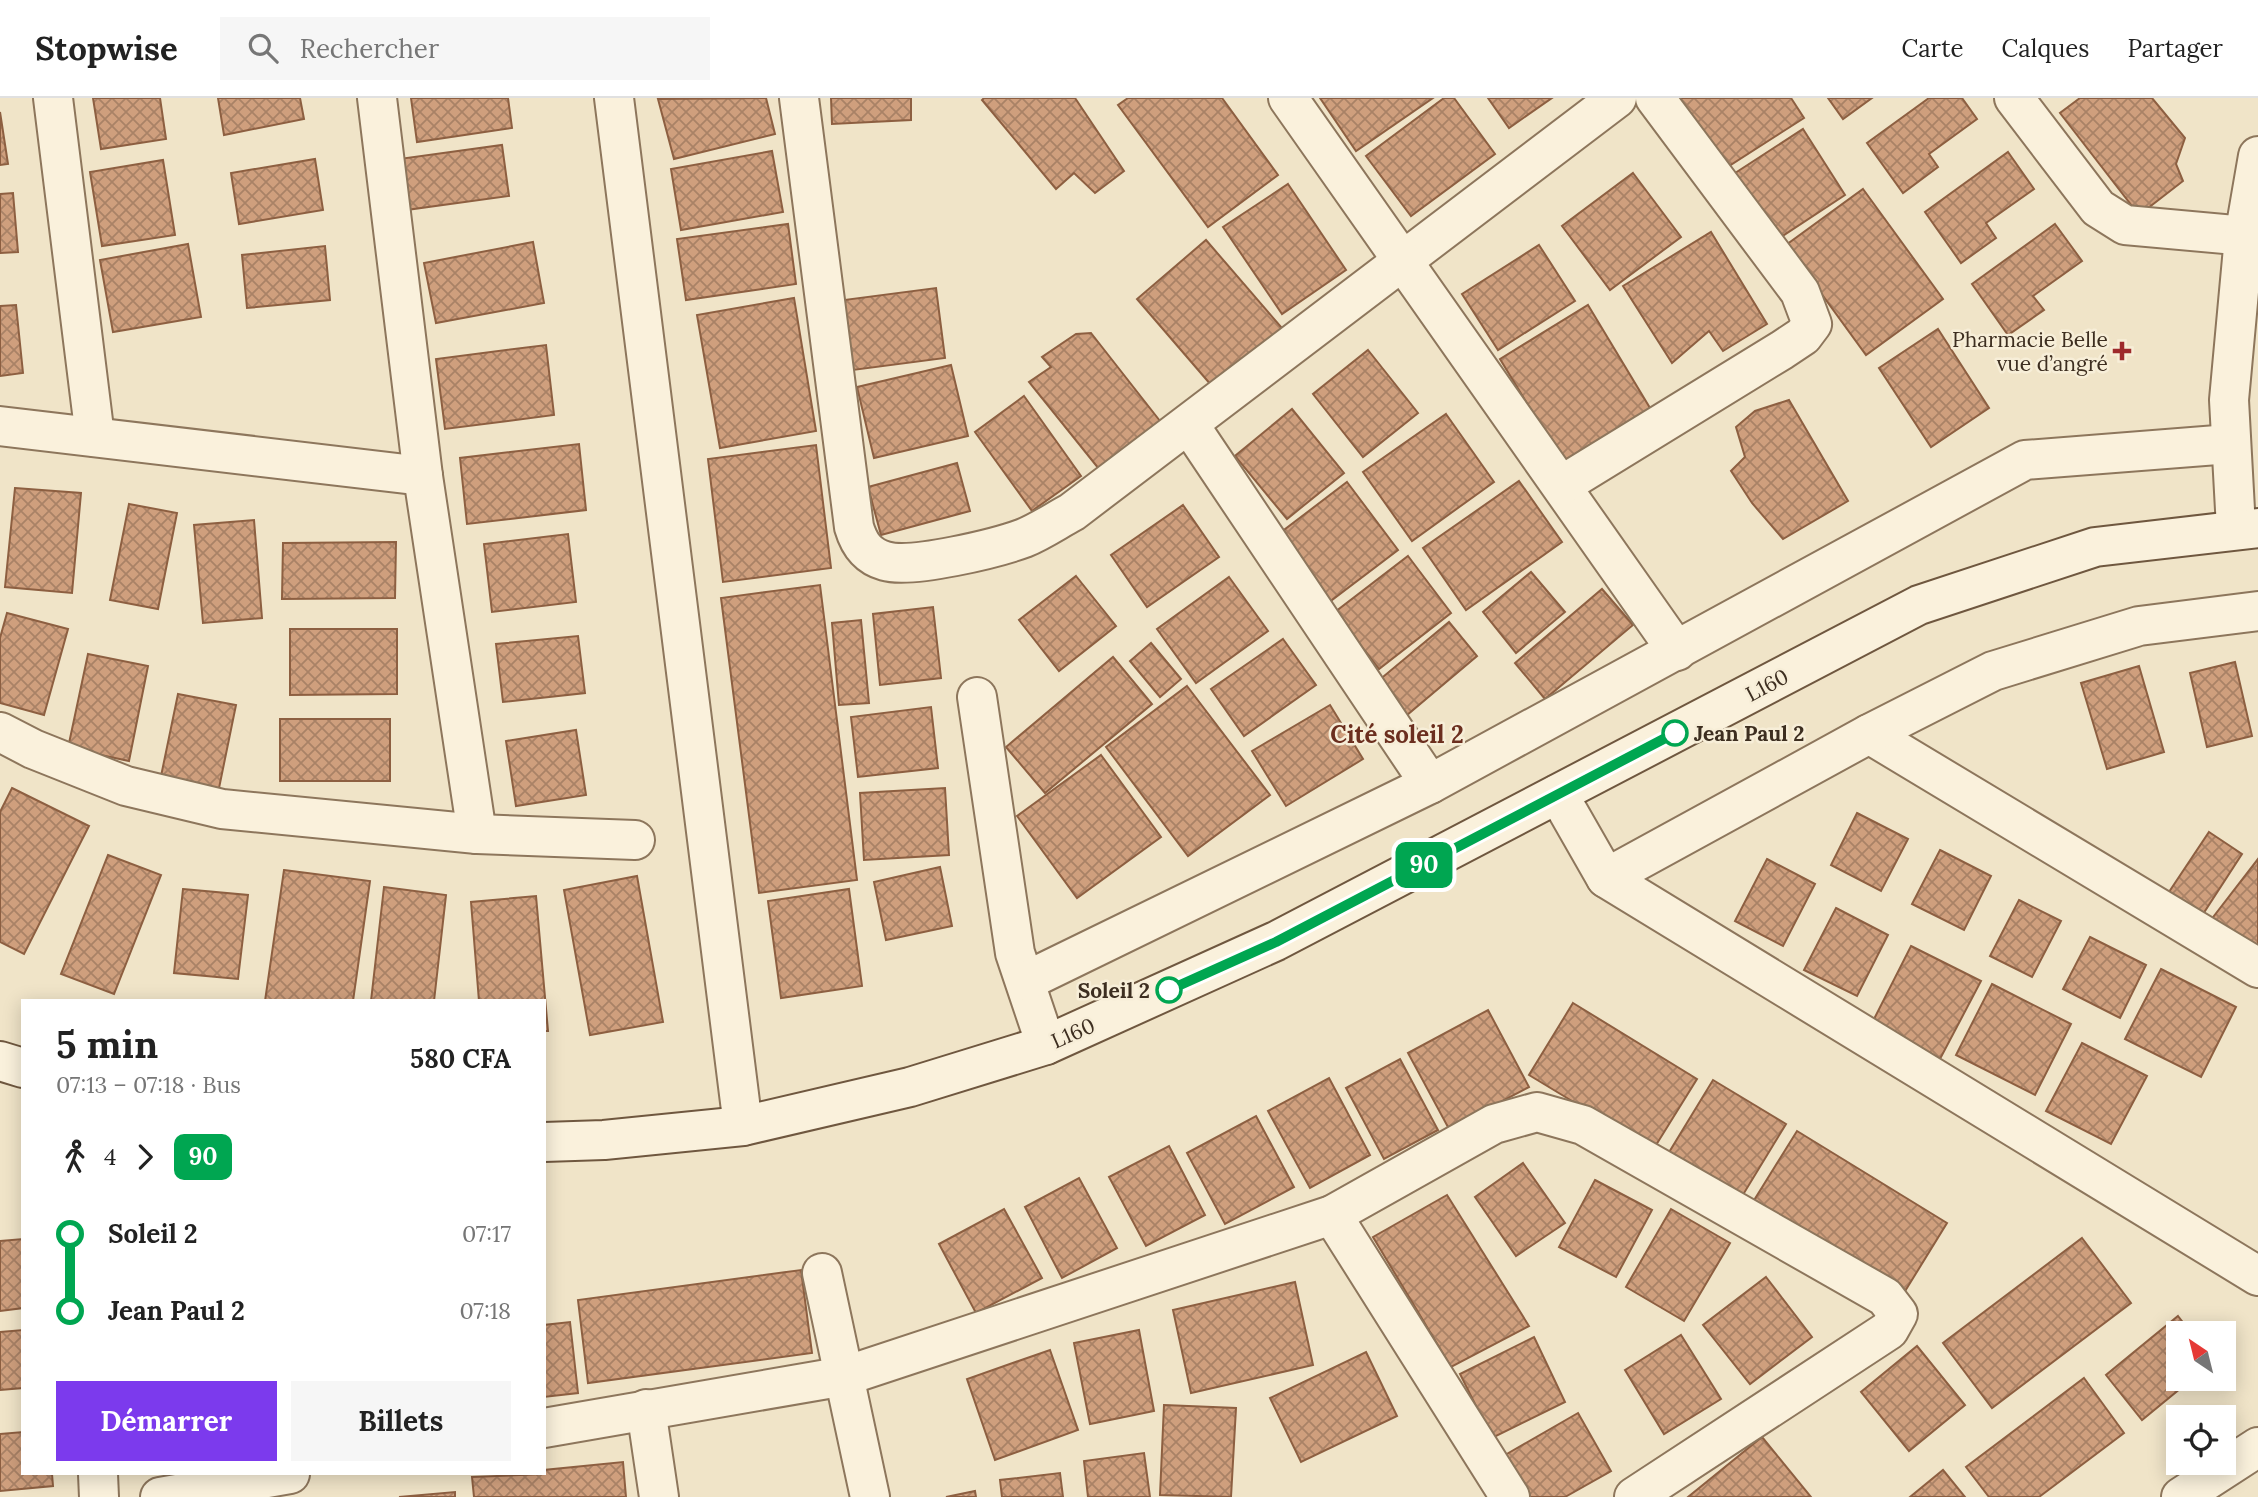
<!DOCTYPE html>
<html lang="fr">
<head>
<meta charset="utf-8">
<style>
  :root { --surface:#fff; --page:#f6f6f6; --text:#222; --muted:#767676; --line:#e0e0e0; --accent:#7c3aed }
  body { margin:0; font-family:Lora,serif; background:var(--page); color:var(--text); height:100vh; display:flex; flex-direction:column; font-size:26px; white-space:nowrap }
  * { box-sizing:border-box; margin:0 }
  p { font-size:23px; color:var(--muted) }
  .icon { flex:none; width:38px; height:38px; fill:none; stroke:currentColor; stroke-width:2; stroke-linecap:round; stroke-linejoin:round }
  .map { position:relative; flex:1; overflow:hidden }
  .sheet { position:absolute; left:21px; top:901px; width:525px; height:476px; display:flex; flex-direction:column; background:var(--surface); border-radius:0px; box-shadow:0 4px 18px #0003 }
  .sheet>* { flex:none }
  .badge { padding:0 14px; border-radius:10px; font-size:24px; line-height:46px }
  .needle { width:46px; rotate:325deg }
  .tools { position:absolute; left:2166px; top:1223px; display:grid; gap:14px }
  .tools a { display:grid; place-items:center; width:70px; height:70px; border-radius:0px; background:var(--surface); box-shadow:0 4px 18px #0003; font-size:35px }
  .map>.badge { position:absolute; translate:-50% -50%; box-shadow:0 0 0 4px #fff }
  .legs { display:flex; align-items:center; gap:10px; height:77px; padding:0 35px; font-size:23px }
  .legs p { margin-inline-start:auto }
  .headline { display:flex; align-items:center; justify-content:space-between; height:119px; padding:0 35px }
  h1 { font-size:38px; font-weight:700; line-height:52px }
  .button { display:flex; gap:14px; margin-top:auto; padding:14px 35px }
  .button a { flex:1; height:80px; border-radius:0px; background:var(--accent); color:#fff; font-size:28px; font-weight:700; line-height:80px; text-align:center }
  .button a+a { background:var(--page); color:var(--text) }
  ul { padding:0 35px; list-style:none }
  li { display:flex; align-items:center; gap:24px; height:77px; font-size:26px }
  li i { display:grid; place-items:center; width:10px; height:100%; margin:0 9px; background:currentColor }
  li i::after { content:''; width:18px; height:18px; margin:-9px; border:5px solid; border-radius:50%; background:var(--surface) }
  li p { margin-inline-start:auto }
  li:first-child i { background:linear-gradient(#0000 50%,currentColor 0) }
  li:last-child i { background:linear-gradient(currentColor 50%,#0000 0) }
  header { display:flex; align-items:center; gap:42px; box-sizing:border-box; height:98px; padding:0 35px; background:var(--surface); border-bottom:2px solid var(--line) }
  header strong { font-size:33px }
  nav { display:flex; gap:38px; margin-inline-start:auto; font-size:24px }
  .search { width:490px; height:63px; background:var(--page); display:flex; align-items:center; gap:18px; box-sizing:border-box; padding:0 24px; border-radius:0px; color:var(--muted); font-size:26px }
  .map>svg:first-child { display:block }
  .building { fill:url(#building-cross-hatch); stroke:#8d5f41; stroke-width:2 }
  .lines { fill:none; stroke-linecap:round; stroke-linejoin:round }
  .street-casing { stroke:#8d765c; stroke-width:42 }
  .secondary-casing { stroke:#6f573f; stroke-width:42 }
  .street { stroke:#faf1dc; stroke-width:38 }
  .secondary { stroke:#faf1dc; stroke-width:38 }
  .line-1-casing { stroke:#fff; stroke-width:16 }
  .line-1 { stroke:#00a651; stroke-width:10 }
  .poi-dot { fill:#9e2a2b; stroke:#f7eed8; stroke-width:2.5 }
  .stop-1-dot { fill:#fff; stroke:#00a651; stroke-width:3.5 }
  .labels { text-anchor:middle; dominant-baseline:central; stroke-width:5; stroke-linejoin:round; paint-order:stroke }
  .poi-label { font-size:21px; fill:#3d2e20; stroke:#f7eed8; text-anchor:end }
  .street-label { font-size:21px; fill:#3d2e20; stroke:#f7eed8 }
  .stop-label { font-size:21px; font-weight:bold; fill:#3d2e20; stroke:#f7eed8; text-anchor:start }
  .quarter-label { font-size:24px; font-weight:bold; fill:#6b2e1e; stroke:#f7eed8 }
</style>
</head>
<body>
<header>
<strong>Stopwise</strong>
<div class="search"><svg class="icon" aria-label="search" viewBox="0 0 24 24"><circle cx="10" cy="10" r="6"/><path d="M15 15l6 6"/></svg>Rechercher</div>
<nav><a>Carte</a><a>Calques</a><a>Partager</a></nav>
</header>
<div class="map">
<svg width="2258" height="1399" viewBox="0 0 2258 1399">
  <defs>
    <pattern id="building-cross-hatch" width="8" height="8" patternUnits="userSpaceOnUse" patternTransform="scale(1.75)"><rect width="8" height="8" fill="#cf9f7d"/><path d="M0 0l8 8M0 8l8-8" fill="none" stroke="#a98266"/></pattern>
  </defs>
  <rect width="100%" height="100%" fill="#f0e4c8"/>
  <g class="building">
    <path d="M93,0h67l6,41 -65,10z"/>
    <path d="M218,0h82l4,21 -80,16z"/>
    <path d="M411,0h97l4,30 -95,14z"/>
    <path d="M766,0l9,36 -101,25 -16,-60z"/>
    <path d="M831,0h80v22l-79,4z"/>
    <path d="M984,0h91l49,73 -29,22 -21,-20 -18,16 -74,-89z"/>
    <path d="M1128,0h94l56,77 -70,52 -90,-122z"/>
    <path d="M1320,0h113l-77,53z"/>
    <path d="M1444,0h10l41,56 -84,62 -45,-60z"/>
    <path d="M1488,0h64l-43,30z"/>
    <path d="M1682,0h109l13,20 -86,55 -44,-70z"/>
    <path d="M1828,0h44l-29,21z"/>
    <path d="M1929,0h33l15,21 -48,35 9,13 -35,26 -36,-50z"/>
    <path d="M2080,0h72l33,40 -9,26 7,17 -44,34 -79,-102z"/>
    <path d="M0,14l8,52 -8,1z"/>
    <path d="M1803,31l42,66 -73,48 -43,-66z"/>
    <path d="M502,47l7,51 -103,14 -7,-51z"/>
    <path d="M772,53l11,61 -102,18 -10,-61z"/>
    <path d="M2008,54l26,37 -48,34 10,15 -35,25 -36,-51z"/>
    <path d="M315,61l8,51 -84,14 -8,-51z"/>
    <path d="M163,62l12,75 -73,11 -12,-74z"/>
    <path d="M1633,75l48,64 -71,53 -48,-64z"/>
    <path d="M1288,86l58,86 -64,44 -59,-87z"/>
    <path d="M1863,91l80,110 -77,56 -80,-110z"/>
    <path d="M13,95l5,59 -18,1v-59z"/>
    <path d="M788,126l8,60 -110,16 -9,-61z"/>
    <path d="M2055,126l27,37 -49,35 11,14 -36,25 -36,-51z"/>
    <path d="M1711,134l56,92 -44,27 -14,-20 -37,32 -49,-77z"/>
    <path d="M1206,142l81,94 -69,59 -81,-94z"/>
    <path d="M533,144l11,61 -108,20 -12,-60z"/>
    <path d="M188,146l13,73 -88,15 -13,-72z"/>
    <path d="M1539,147l36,56 -77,49 -36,-56z"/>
    <path d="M325,148l5,54 -83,8 -5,-53z"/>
    <path d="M936,190l9,70 -92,12 -9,-70z"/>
    <path d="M794,200l22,133 -96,17 -23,-133z"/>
    <path d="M16,207l7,68 -23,3v-70z"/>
    <path d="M1588,207l65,108 -88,53 -65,-107z"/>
    <path d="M1938,231l51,79 -58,39 -52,-79z"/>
    <path d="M1091,235l69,88 -61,48 -70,-87 22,-15 -9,-10 34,-23z"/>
    <path d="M546,247l8,70 -109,14 -9,-70z"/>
    <path d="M1368,252l50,63 -55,44 -50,-63z"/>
    <path d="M951,267l17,71 -94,22 -17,-71z"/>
    <path d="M1024,298l57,80 -49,35 -57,-79z"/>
    <path d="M1789,302l59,101 -65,38 -31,-36 -21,-32 14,-14 -9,-30 19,-16z"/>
    <path d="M1292,311l52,64 -57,46 -52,-63z"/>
    <path d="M1446,316l48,68 -82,59 -49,-69z"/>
    <path d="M579,346l7,66 -119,14 -7,-66z"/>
    <path d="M816,347l15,123 -108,14 -15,-123z"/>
    <path d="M957,365l13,48 -89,24 -13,-48z"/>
    <path d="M1519,383l43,61 -96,68 -43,-62z"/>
    <path d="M1347,384l51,68 -70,53 -52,-67z"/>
    <path d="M15,390l66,5 -9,100 -67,-6z"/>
    <path d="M129,406l48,9 -19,96 -48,-9z"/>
    <path d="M1183,407l36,52 -72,50 -36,-52z"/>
    <path d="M254,422l8,98 -59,5 -9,-98z"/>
    <path d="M568,436l8,68 -84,10 -8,-68z"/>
    <path d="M396,444l-1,56 -113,1 1,-56z"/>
    <path d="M1408,458l43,57 -72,56 -44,-57z"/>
    <path d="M1531,474l34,40 -49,41 -33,-41z"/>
    <path d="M1076,478l40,50 -57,45 -40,-51z"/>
    <path d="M1229,479l39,54 -72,52 -39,-54z"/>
    <path d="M820,487l37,295 -98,13 -38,-295z"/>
    <path d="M1602,491l31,36 -88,74 -30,-36z"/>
    <path d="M933,509l8,71 -61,7 -7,-71z"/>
    <path d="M7,515l61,16 -24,86 -44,-12v-65z"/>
    <path d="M861,522l8,83 -30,2 -7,-82z"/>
    <path d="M1449,524l28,34 -70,59 -29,-34z"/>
    <path d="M290,531h107v65l-107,1z"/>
    <path d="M578,538l7,57 -82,9 -7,-58z"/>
    <path d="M1283,541l33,46 -72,51 -33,-47z"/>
    <path d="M1151,545l30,36 -21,18 -30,-36z"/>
    <path d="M88,556l60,12 -19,95 -61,-13z"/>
    <path d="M1113,559l39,47 -107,89 -39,-46z"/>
    <path d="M2235,564l17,74 -45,11 -17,-74z"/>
    <path d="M2139,568l25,86 -57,17 -26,-86z"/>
    <path d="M1187,588l83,109 -82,61 -82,-109z"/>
    <path d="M178,596l58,11 -18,88 -58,-12z"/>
    <path d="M1330,607l33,54 -77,47 -34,-55z"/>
    <path d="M931,609l7,61 -80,9 -7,-60z"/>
    <rect x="280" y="621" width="110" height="62"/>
    <path d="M576,632l10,65 -70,11 -10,-65z"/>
    <path d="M1101,657l60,82 -84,61 -60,-82z"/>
    <path d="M12,690l77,38 -65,128 -24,-12v-130z"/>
    <path d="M945,690l4,67 -85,5 -4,-67z"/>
    <path d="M1857,715l51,26 -27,52 -50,-26z"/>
    <path d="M2209,734l33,22 -39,60 -34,-22z"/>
    <path d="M1940,752l51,26 -27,54 -52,-26z"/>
    <path d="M108,757l53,20 -47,119 -53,-20z"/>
    <path d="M1767,761l48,25 -32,62 -48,-25z"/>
    <path d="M2258,761v105l-51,-39z"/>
    <path d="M940,769l12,59 -66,14 -12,-58z"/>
    <path d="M284,772l86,11 -17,120h-88z"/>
    <path d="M637,778l26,146 -73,13 -26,-145z"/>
    <path d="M384,789l62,8 -12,106h-63z"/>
    <path d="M183,791l65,6 -10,84 -64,-6z"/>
    <path d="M849,791l13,97 -81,12 -13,-97z"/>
    <path d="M536,798l12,135h-4v-30h-65l-8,-99z"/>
    <path d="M2019,802l42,21 -29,56 -42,-21z"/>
    <path d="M1836,810l52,27 -31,61 -53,-26z"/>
    <path d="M2090,839l56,28 -26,53 -57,-29z"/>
    <path d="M1911,848l70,35 -41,78 -69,-34z"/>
    <path d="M2161,871l75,38 -35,70 -76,-38z"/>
    <path d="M1992,886l79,40 -36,71 -79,-40z"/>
    <path d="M1573,905l124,76 -44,71 -124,-75z"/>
    <path d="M1488,912l41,77 -80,42 -41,-76z"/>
    <path d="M2082,945l65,33 -36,68 -65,-33z"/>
    <path d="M1400,961l38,71 -54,29 -38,-71z"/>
    <path d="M1329,980l41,77 -60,33 -42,-77z"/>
    <path d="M1713,982l73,44 -45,74 -73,-44z"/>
    <path d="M1256,1018l38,71 -69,37 -38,-71z"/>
    <path d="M1797,1033l150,92 -48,78 -151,-91z"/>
    <path d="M1169,1048l36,69 -59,31 -37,-69z"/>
    <path d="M1523,1065l42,60 -49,33 -41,-59z"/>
    <path d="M1079,1080l38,70 -55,30 -37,-71z"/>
    <path d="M1595,1082l57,30 -36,67 -57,-30z"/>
    <path d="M1447,1097l82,131 -78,41 -78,-130z"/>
    <path d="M1004,1111l38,69 -66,35 -37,-69z"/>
    <path d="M1671,1111l59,34 -46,78 -58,-34z"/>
    <path d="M2082,1140l49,65 -139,105 -49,-65z"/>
    <path d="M23,1141v69l-23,3v-70z"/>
    <path d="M801,1172l11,83 -224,30 -10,-83z"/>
    <path d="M1766,1179l46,60 -62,47 -47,-59z"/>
    <path d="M1295,1184l18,83 -122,28 -18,-83z"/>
    <path d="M2178,1218l14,18h-13v45h13l-50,41 -36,-45z"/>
    <path d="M570,1224l8,71 -34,4v-72z"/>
    <path d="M23,1232v58l-23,2v-58z"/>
    <path d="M1139,1232l15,81 -64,13 -16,-81z"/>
    <path d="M1681,1237l40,64 -57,35 -39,-64z"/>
    <path d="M1534,1239l31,65 -73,36 -32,-64z"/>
    <path d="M1917,1248l48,59 -56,46 -48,-59z"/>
    <path d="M1050,1252l28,80 -83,30 -28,-81z"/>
    <path d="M1366,1254l31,64 -96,46 -31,-64z"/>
    <path d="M2084,1280l40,55 -85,64h-50l-23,-30z"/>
    <path d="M1164,1307l72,3 -5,89 -71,-2z"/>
    <path d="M1578,1315l33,58 -46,26h-36l-24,-42z"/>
    <path d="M23,1334v42h29l1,12 -53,5v-57z"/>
    <path d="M1762,1339l49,60h-123z"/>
    <path d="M1144,1355l6,44h-62l-4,-36z"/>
    <path d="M623,1364l3,35h-152l-2,-20 72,-3v-4z"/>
    <path d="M1943,1372l22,27h-55z"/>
    <path d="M1060,1375l3,24h-61l-2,-17z"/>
    <path d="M975,1393l1,6h-30z"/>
    <path d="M455,1394v5h-56z"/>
  </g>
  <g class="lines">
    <defs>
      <g id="street">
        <path d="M53,0l42,339"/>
        <path d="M377,0l46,378 54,358"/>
        <path d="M614,0l129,1028"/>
        <path d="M799,0l55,429c5,17 13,29 31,34 27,8 112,-13 139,-23 17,-7 33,-18 48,-26l545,-414"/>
        <path d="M1288,0l389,553"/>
        <path d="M2014,0l84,110 27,17 133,12"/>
        <path d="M0,328l423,50"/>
        <path d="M1190,328l240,358"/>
        <path d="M1562,387l220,-135 21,-14 9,-12 -12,-32 -145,-194"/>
        <path d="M2236,430l-7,-128 15,-163 14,-81"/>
        <path d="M977,599l38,256 31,92"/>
        <path d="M0,634l33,17 93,37 96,23 255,25 158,6"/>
        <path d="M1869,636l389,234"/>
        <path d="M1558,696l48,84 652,398"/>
        <path d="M1606,780l263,-144 124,-63 146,-45 119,-15"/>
        <path d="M1026,883l404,-197 595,-324 205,-16"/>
        <path d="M1332,1117l178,282"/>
        <path d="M822,1175l48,224"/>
        <path d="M646,1311l13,88"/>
        <path d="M544,1330l301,-52 487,-161 162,-91 43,-12 46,13 302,172 13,17 -9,16 -255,167"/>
        <path d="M98,1376l1,23"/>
        <path d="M160,1399l130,-23"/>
        <path d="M2181,1399l77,-50"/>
      </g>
      <g id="secondary">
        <path d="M0,963l23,7"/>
        <path d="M544,1044l60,-2 139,-14 167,-39 136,-42 230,-104 643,-336 176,-58 163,-19"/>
      </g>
    </defs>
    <use href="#street" class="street-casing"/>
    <use href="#secondary" class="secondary-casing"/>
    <use href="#street" class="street"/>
    <use href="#secondary" class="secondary"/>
  </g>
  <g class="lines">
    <defs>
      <path id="line-1" d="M1169,892l107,-48 399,-209"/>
    </defs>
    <use href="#line-1" class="line-1-casing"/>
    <use href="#line-1" class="line-1"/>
  </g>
  <path class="poi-dot" d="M2118.5 242.5h7v7h7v7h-7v7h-7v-7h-7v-7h7z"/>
  <g class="stop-1-dot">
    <circle cx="1675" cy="635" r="12"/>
    <circle cx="1169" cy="892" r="12"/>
  </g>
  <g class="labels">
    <g class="poi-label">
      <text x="2108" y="241">Pharmacie Belle<tspan x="2108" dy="24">vue d’angré</tspan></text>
    </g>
    <g class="street-label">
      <text transform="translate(1767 587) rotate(-28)">L160</text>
      <text transform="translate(1073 935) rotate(-24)">L160</text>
    </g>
    <g class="stop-label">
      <text x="1694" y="635">Jean Paul 2</text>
      <text x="1150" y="892" text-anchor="end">Soleil 2</text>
    </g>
    <g class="quarter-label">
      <text x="1397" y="636">Cité soleil 2</text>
    </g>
  </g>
</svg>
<div class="tools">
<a><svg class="needle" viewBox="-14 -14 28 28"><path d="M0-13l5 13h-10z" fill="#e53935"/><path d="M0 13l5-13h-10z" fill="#767676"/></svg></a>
<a><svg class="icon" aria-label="locate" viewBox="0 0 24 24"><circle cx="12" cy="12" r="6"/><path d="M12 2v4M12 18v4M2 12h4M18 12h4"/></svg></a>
</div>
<b class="badge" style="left:1424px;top:767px;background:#00a651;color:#fff">90</b>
<section class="sheet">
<div class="headline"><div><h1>5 min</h1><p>07:13 – 07:18 · Bus</p></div><b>580 CFA</b></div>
<div class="legs"><svg class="icon" aria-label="walk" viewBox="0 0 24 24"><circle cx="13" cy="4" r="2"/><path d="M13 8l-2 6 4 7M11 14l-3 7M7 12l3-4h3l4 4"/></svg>4<svg class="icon" aria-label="forward" viewBox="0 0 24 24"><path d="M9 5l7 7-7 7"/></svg><b class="badge" style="background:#00a651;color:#fff">90</b></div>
<ul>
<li><i style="color:#00a651"></i><b>Soleil 2</b><p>07:17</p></li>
<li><i style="color:#00a651"></i><b>Jean Paul 2</b><p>07:18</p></li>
</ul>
<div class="button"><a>Démarrer</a><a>Billets</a></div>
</section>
</div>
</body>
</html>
